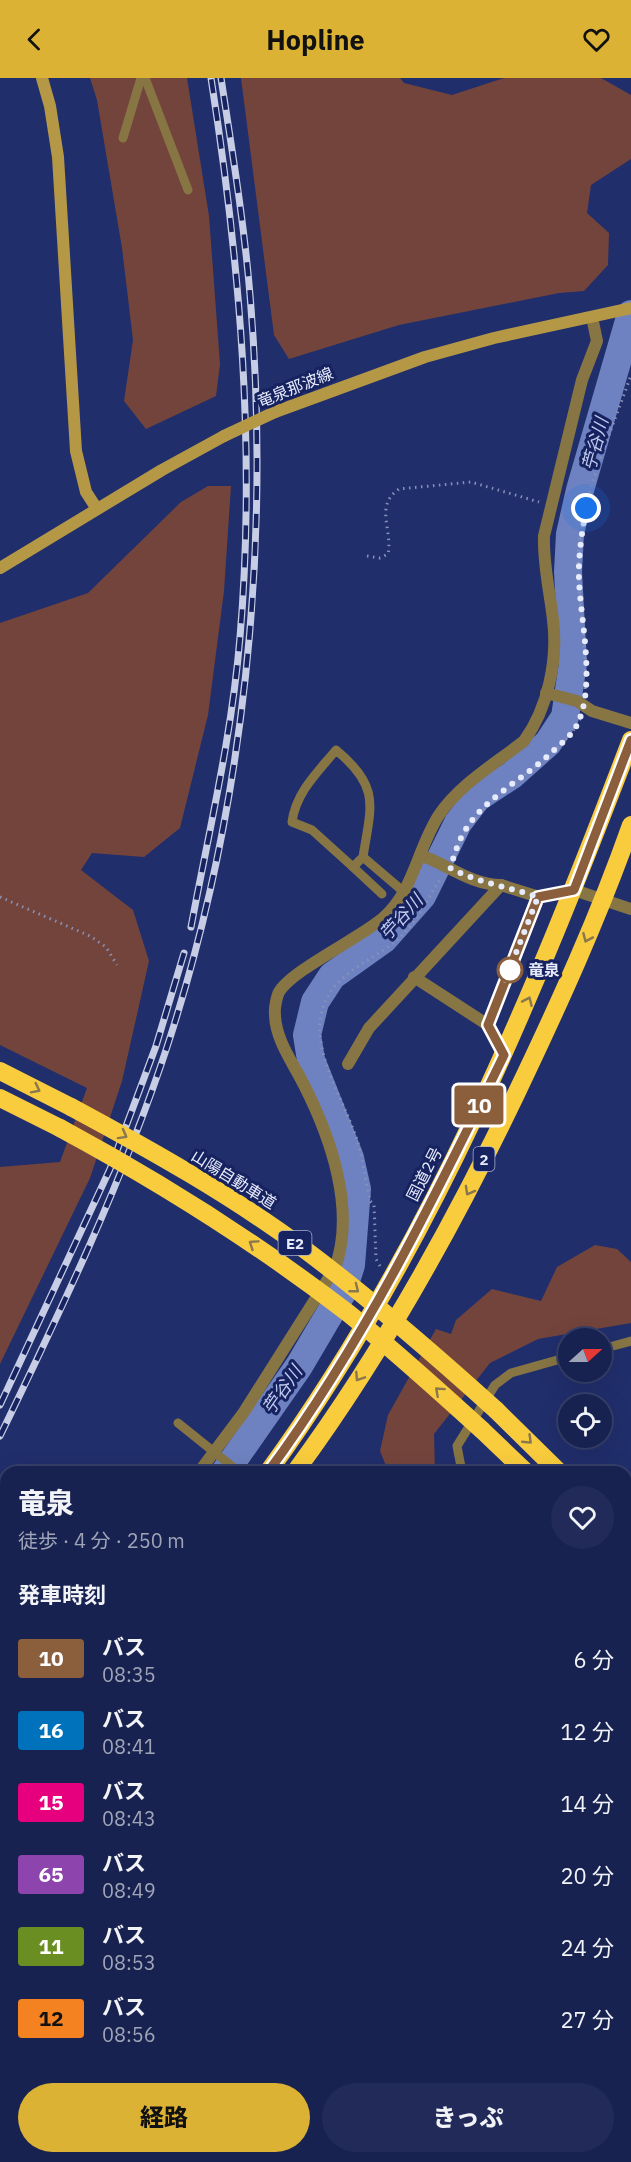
<!DOCTYPE html>
<html lang="ja">
<head>
<meta charset="utf-8">
<style>
  :root { --surface:#182251; --page:#212a58; --text:#f1f3f6; --muted:#9fa4b7; --line:#363f68; --accent:#dbb233 }
  body { margin:0; font-family:"IBM Plex Sans","Noto Sans JP",sans-serif; background:var(--page); color:var(--text); height:100vh; display:flex; flex-direction:column; font-size:22px; white-space:nowrap }
  * { box-sizing:border-box; margin:0 }
  p { font-size:20px; color:var(--muted) }
  .icon { flex:none; width:33px; height:33px; fill:none; stroke:currentColor; stroke-width:2; stroke-linecap:round; stroke-linejoin:round }
  .map { position:relative; flex:1; overflow:hidden }
  .drawer { position:absolute; left:0px; top:1388px; width:632px; height:698px; display:flex; flex-direction:column; background:var(--surface); border-radius:18px 18px 0 0; box-shadow:0 6px 24px #0002,0 0 0 2px var(--line) }
  .drawer>* { flex:none }
  .badge { padding:0 12px; border-radius:4px; font-size:21px; line-height:39px }
  .needle { width:39px; rotate:69deg }
  .tools { position:absolute; left:558px; top:1250px; display:grid; gap:12px }
  .tools a { display:grid; place-items:center; width:54px; height:54px; border-radius:50%; background:var(--surface); box-shadow:0 6px 24px #0002,0 0 0 2px var(--line); font-size:30px }
  .you { position:absolute; width:30px; height:30px; margin:-15px; border:4px solid #fff; border-radius:50%; background:#1a73e8; box-shadow:0 0 0 9px #1a73e833 }
  .map>.badge { position:absolute; translate:-50% -50%; box-shadow:0 0 0 3px #fff }
  h2 { padding:0 18px; font-size:22px; line-height:54px }
  .round { display:grid; place-items:center; flex:none; width:63px; height:63px; border-radius:32px; background:var(--page) }
  .headline { display:flex; align-items:center; justify-content:space-between; height:102px; padding:0 18px }
  h1 { font-size:28px; font-weight:800; line-height:45px }
  .primary-button { display:flex; gap:12px; margin-top:auto; padding:12px 18px }
  .primary-button a { flex:1; height:69px; border-radius:36px; background:var(--accent); color:#111; font-size:24px; font-weight:800; line-height:69px; text-align:center }
  .primary-button a+a { background:var(--page); color:var(--text) }
  ul { padding:0; list-style:none }
  li { display:flex; align-items:center; gap:18px; height:72px; padding:0 18px }
  li div { flex:1 }
  li b { display:block; font-size:22px }
  li em { font-style:normal }
  li .badge { min-width:66px; font-weight:700; text-align:center }
  header { display:flex; justify-content:space-between; align-items:center; height:78px; padding:0 18px; background:var(--accent); color:#111; font-size:27px; font-weight:800 }
  .map>svg:first-child { display:block }
  .green { fill:#73443c }
  .lines { fill:none; stroke-linecap:round; stroke-linejoin:round }
  .river { stroke:#6e82c1; stroke-width:28 }
  .path { stroke:#8891b7; stroke-width:3; stroke-dasharray:1.5 4.5; stroke-linecap:butt }
  .lane { stroke:#877544; stroke-width:9 }
  .street { stroke:#877544; stroke-width:12 }
  .secondary { stroke:#b59846; stroke-width:12 }
  .highway { stroke:#f9cc3e; stroke-width:18 }
  .rail-casing { stroke:#c6cde4; stroke-width:7 }
  .rail { stroke:#172260; stroke-width:4.5; stroke-dasharray:14; stroke-linecap:butt }
  .secondary-bridge { stroke:#b59846; stroke-width:12 }
  .highway-bridge { stroke:#f9cc3e; stroke-width:18 }
  .oneway { stroke:#88774f }
  .line-casing { stroke:#fff; stroke-width:14 }
  .line { stroke:#8b5e3c; stroke-width:9 }
  .walk { stroke:#e6ebfb; stroke-width:6; stroke-dasharray:0 10.8 }
  .stop-dot { fill:#fff; stroke:#8b5e3c; stroke-width:3 }
  .labels { text-anchor:middle; dominant-baseline:central; stroke-width:6; stroke-linejoin:round; paint-order:stroke }
  .shield { fill:#172260; stroke:#a8afcc; stroke-width:1.5 }
  .shield-label { font-size:15px; font-weight:bold; fill:#e6ebfb }
  .street-label { font-size:16px; fill:#e6ebfb; stroke:#172260 }
  .stop-label { font-size:16px; font-weight:bold; fill:#e6ebfb; stroke:#172260; text-anchor:start }
  .water-label { font-size:18px; font-style:italic; fill:#c0ccf0; stroke:#172260 }
</style>
</head>
<body>
<header><svg class="icon" aria-label="back" viewBox="0 0 24 24"><path d="M15 5l-7 7 7 7"/></svg>Hopline<svg class="icon" aria-label="heart" viewBox="0 0 24 24"><path d="M12 20l-8-8c-3-5 5-10 8-4 3-6 11-1 8 4z"/></svg></header>
<div class="map">
<svg width="631" height="2084" viewBox="0 0 631 2084">
  <rect width="100%" height="100%" fill="#202e6c"/>
  <g class="green">
    <path d="M90,0h97l22,138 11,148 -4,32 -70,33 -22,-28 9,-61 -11,-92 -25,-148z"/>
    <path d="M241,0h159l4,5 48,12 52,-17h97l30,17v64l-40,26 -4,28 22,20 -1,32 -24,26 -25,2 -160,32 -110,34 -15,-24z"/>
    <path d="M208,408h23l-7,105 -16,124 -28,113 -36,29 -52,-4 -11,17 52,40 16,51 -27,120 -32,97 -90,186v-197l60,-5 27,-74 -87,-43v-422l88,-30 93,-91z"/>
    <path d="M595,1167l22,4 14,13v61l-93,16 -48,24 -56,71 1,37h-47l-8,-20 8,-36 48,-86 15,5 5,-14 36,-31 49,12 16,-34z"/>
    <path d="M6,1808v216l-6,4v-211z"/>
  </g>
  <g class="lines">
    <g class="river">
      <path d="M225,1394l74,-106 43,-73 9,-28 6,-76 -7,-31 -39,-98 -4,-25 8,-33 17,-26 52,-37 38,-43 36,-73 19,-25 35,-23 36,-32 17,-26 8,-54 -5,-91 2,-38 10,-44 51,-176"/>
      <path d="M0,1688l6,-8"/>
    </g>
    <g class="path">
      <path d="M367,478l13,2 8,-4c5,-24 -14,-48 11,-65l72,-7 68,20"/>
      <path d="M585,611c3,-48 -10,-95 -6,-143 6,-58 33,-116 52,-171"/>
      <path d="M455,777c17,-51 65,-72 102,-107 9,-9 18,-17 23,-29"/>
      <path d="M0,819l90,39 16,11 11,18"/>
      <path d="M380,1188l-4,-7 -2,-55 -4,-3c-4,-19 -7,-39 -12,-58 -16,-52 -68,-118 -15,-165 16,-15 36,-23 53,-37 20,-17 31,-42 45,-63"/>
      <path d="M623,2084l8,-8"/>
    </g>
    <g class="lane">
      <path d="M145,0l43,112"/>
      <path d="M123,60l18,-60"/>
      <path d="M363,779l-10,10 -41,-37 -20,-8c4,-30 26,-50 44,-72 45,37 35,56 27,107l41,35"/>
      <path d="M353,789l29,27"/>
      <path d="M602,1271l29,-8"/>
      <path d="M178,1345l61,49"/>
      <path d="M462,1394l-5,-26 38,-61 16,-12 57,-16"/>
      <path d="M626,1559l5,5"/>
    </g>
    <g class="street">
      <path d="M546,615l31,8 15,10 39,12"/>
      <path d="M420,777c27,9 51,30 81,30"/>
      <path d="M414,899l74,48"/>
      <path d="M504,977l-16,-30 51,-128 35,-7 57,19"/>
      <path d="M348,986l21,-36 132,-143 38,12"/>
      <path d="M199,1394l45,-60 91,-144c21,-58 -4,-130 -31,-183 -11,-22 -29,-46 -29,-71 -1,-5 2,-18 4,-22 13,-22 81,-54 104,-74 31,-27 34,-69 56,-103 21,-31 56,-51 85,-74 24,-33 34,-81 29,-121 -3,-28 -10,-55 -9,-84l38,-156 15,-39 -5,-24"/>
      <path d="M0,1654l6,-8"/>
      <path d="M626,1753l5,7"/>
      <path d="M626,2059l5,-5"/>
      <path d="M143,2079l5,5"/>
      <path d="M50,2084l5,-5"/>
      <path d="M192,2084l5,-5"/>
      <path d="M326,2084l5,-5"/>
      <path d="M600,2084l5,-5"/>
    </g>
    <g class="secondary">
      <path d="M42,0l8,28 8,51 18,294 10,41 11,17"/>
      <path d="M275,334l150,-55 69,-19 137,-30"/>
      <path d="M0,490l162,-98 62,-34"/>
      <path d="M626,1932l5,-5"/>
      <path d="M470,2084l5,-5"/>
    </g>
    <g class="highway">
      <path d="M0,993l71,36"/>
      <path d="M0,1020l60,30"/>
      <path d="M496,1332l63,62"/>
      <path d="M482,1352l44,42"/>
      <path d="M268,1394c162,-222 266,-478 363,-732"/>
      <path d="M295,1394c87,-118 159,-248 222,-380 42,-88 82,-176 114,-267"/>
      <path d="M626,1462l5,6"/>
      <path d="M626,1499l5,6"/>
      <path d="M0,1737l6,-7"/>
      <path d="M0,1774l6,-8"/>
    </g>
    <defs>
      <g id="rail">
        <path d="M191,849c18,-96 41,-192 49,-290 16,-188 0,-373 -29,-559"/>
        <path d="M0,1327l110,-236 46,-123 28,-93"/>
        <path d="M0,1358c61,-126 123,-255 167,-389 78,-238 104,-503 83,-752 -6,-73 -18,-145 -29,-217"/>
      </g>
    </defs>
    <use href="#rail" class="rail-casing"/>
    <use href="#rail" class="rail"/>
    <path class="secondary-bridge" d="M224,358l51,-24"/>
    <g class="highway-bridge">
      <path d="M71,1029c80,43 160,88 233,142 67,50 130,105 192,161"/>
      <path d="M60,1050c100,54 197,115 288,185 46,37 90,77 134,117"/>
    </g>
  </g>
  <defs><path id="oneway-chevron" d="M-2-3.5L2.5 0L-2 3.5" fill="none" stroke-width="1.6" stroke-linecap="round" stroke-linejoin="round" transform="scale(1.5)"/></defs>
  <g class="oneway">
    <use href="#oneway-chevron" transform="translate(587 860) rotate(114)"/>
    <use href="#oneway-chevron" transform="translate(528 923) rotate(-66)"/>
    <use href="#oneway-chevron" transform="translate(36 1011) rotate(27)"/>
    <use href="#oneway-chevron" transform="translate(123 1057) rotate(29)"/>
    <use href="#oneway-chevron" transform="translate(469 1113) rotate(119)"/>
    <use href="#oneway-chevron" transform="translate(253 1166) rotate(-146)"/>
    <use href="#oneway-chevron" transform="translate(355 1211) rotate(38)"/>
    <use href="#oneway-chevron" transform="translate(359 1299) rotate(123)"/>
    <use href="#oneway-chevron" transform="translate(439 1313) rotate(-138)"/>
    <use href="#oneway-chevron" transform="translate(528 1362) rotate(44)"/>
  </g>
  <g class="lines">
    <defs>
      <path id="line" d="M268,1394c96,-130 166,-273 236,-417l-16,-30 50,-128 36,-7 57,-150"/>
    </defs>
    <use href="#line" class="line-casing"/>
    <use href="#line" class="line"/>
    <path class="walk" d="M510,892l-5,11 33,-84c-29,-10 -59,-14 -88,-29 4,-11 7,-23 13,-34 20,-36 60,-54 89,-82 9,-8 20,-17 25,-27 19,-38 4,-103 2,-144 -1,-25 3,-48 7,-73"/>
  </g>
  <circle class="stop-dot" cx="510" cy="892" r="12"/>
  <g class="labels">
    <g class="shield">
      <rect x="473.5" y="1069" width="21" height="24" rx="4.5"/>
      <rect x="278.5" y="1153" width="33" height="24" rx="4.5"/>
    </g>
    <g class="shield-label">
      <text x="484" y="1081">2</text>
      <text x="295" y="1165">E2</text>
    </g>
    <g class="street-label">
      <text transform="translate(295 309) rotate(-22)">竜泉那波線</text>
      <text transform="translate(424 1096) rotate(-63)">国道2号</text>
      <text transform="translate(234 1101) rotate(32)">山陽自動車道</text>
    </g>
    <g class="stop-label">
      <text x="528" y="892">竜泉</text>
    </g>
    <g class="water-label">
      <text transform="translate(595 366) rotate(-75)">苧谷川</text>
      <text transform="translate(401 839) rotate(-48)">苧谷川</text>
      <text transform="translate(282 1312) rotate(-55)">苧谷川</text>
    </g>
  </g>
</svg>
<div class="tools">
<a><svg class="needle" viewBox="-14 -14 28 28"><path d="M0-13l5 13h-10z" fill="#e53935"/><path d="M0 13l5-13h-10z" fill="#9fa4b7"/></svg></a>
<a><svg class="icon" aria-label="locate" viewBox="0 0 24 24"><circle cx="12" cy="12" r="6"/><path d="M12 2v4M12 18v4M2 12h4M18 12h4"/></svg></a>
</div>
<div class="you" style="left:586px;top:430px"></div>
<b class="badge" style="left:479px;top:1027px;background:#8b5e3c;color:#fff">10</b>
<section class="drawer">
<div class="headline"><div><h1>竜泉</h1><p>徒歩 · 4 分 · 250 m</p></div><a class="round"><svg class="icon" aria-label="heart" viewBox="0 0 24 24"><path d="M12 20l-8-8c-3-5 5-10 8-4 3-6 11-1 8 4z"/></svg></a></div>
<h2>発車時刻</h2>
<ul>
<li><span class="badge" style="background:#8b5e3c;color:#fff">10</span><div><b>バス</b><p>08:35</p></div><em>6 分</em></li>
<li><span class="badge" style="background:#0072bc;color:#fff">16</span><div><b>バス</b><p>08:41</p></div><em>12 分</em></li>
<li><span class="badge" style="background:#e6007e;color:#fff">15</span><div><b>バス</b><p>08:43</p></div><em>14 分</em></li>
<li><span class="badge" style="background:#8e44ad;color:#fff">65</span><div><b>バス</b><p>08:49</p></div><em>20 分</em></li>
<li><span class="badge" style="background:#6b8e23;color:#fff">11</span><div><b>バス</b><p>08:53</p></div><em>24 分</em></li>
<li><span class="badge" style="background:#f58220;color:#111">12</span><div><b>バス</b><p>08:56</p></div><em>27 分</em></li>
</ul>
<div class="primary-button"><a>経路</a><a>きっぷ</a></div>
</section>
</div>
</body>
</html>
